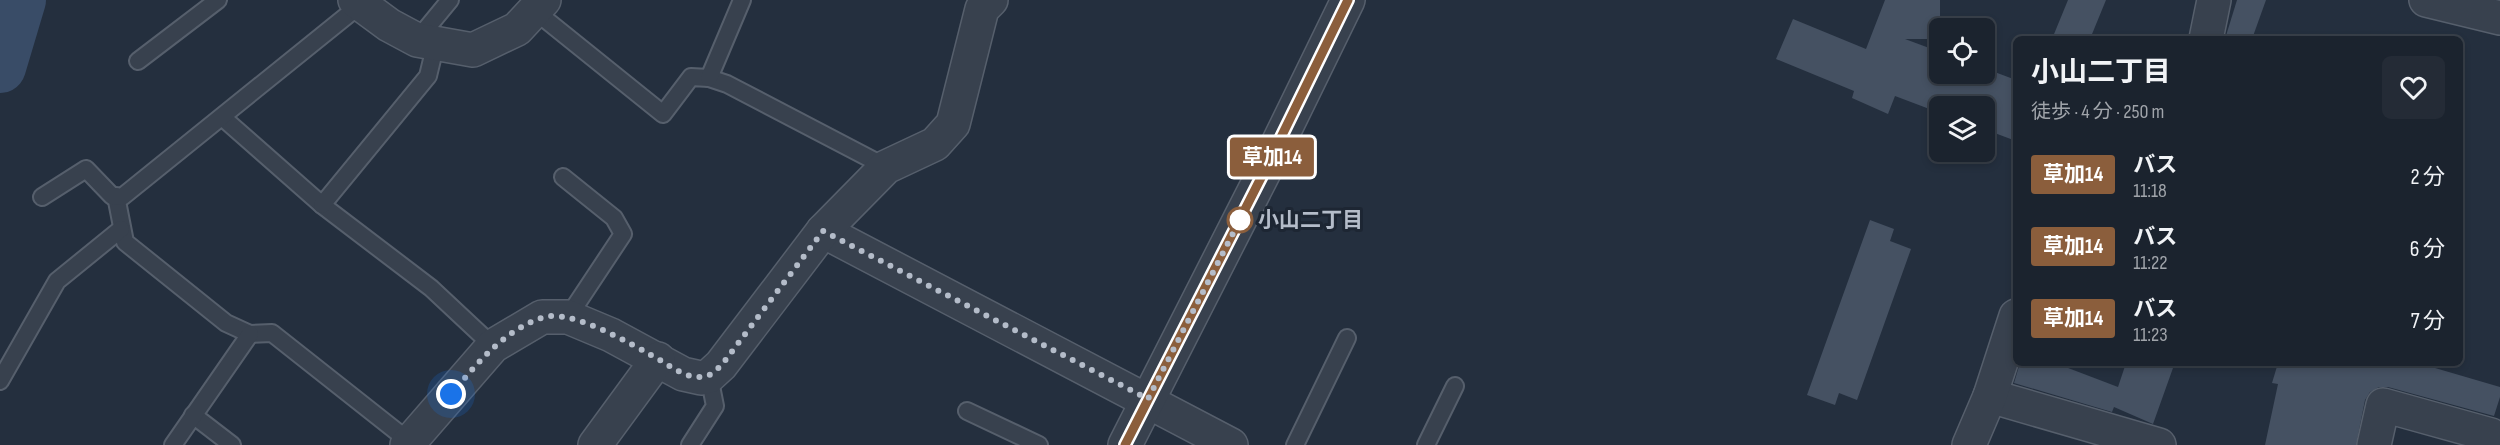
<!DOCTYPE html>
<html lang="ja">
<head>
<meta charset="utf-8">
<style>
  :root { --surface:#1b232e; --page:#242b36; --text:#f1f3f6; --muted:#a0a4aa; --line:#39404a }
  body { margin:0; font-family:"Sofia Sans Condensed","Noto Sans JP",sans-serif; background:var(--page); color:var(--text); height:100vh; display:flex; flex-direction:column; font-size:22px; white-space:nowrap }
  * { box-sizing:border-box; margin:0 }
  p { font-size:20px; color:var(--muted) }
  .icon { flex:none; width:33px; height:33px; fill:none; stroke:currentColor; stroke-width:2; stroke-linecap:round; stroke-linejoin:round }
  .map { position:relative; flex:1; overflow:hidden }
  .details { position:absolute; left:2013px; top:36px; width:450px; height:330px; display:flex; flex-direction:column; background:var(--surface); border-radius:9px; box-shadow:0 3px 9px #0003,0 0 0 2px var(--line) }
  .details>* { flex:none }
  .badge { padding:0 12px; border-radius:4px; font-size:21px; line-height:39px }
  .tools { position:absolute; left:1929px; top:18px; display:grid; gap:12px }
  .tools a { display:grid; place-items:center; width:66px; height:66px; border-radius:9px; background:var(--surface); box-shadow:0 3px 9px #0003,0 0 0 2px var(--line); font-size:30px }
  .you { position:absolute; width:30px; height:30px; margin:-15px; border:4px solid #fff; border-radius:50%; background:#1a73e8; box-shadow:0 0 0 9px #1a73e833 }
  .map>.badge { position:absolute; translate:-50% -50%; box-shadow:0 0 0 3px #fff }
  .round { display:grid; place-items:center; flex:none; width:63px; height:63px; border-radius:9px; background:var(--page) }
  .overview { display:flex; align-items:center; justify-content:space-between; height:102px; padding:0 18px }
  h1 { font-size:28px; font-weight:700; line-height:45px }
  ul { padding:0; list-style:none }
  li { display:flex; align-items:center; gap:18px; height:72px; padding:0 18px }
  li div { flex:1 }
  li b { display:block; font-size:22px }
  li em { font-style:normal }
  li .badge { min-width:66px; font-weight:700; text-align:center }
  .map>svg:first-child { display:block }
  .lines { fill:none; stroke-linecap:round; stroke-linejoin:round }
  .river { stroke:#394c67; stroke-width:52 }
  .building { fill:#455162 }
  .service-casing { stroke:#565f6c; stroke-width:20 }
  .minor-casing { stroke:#565f6c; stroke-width:36 }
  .tertiary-casing { stroke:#565f6c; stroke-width:36 }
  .service { stroke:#38414e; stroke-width:16 }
  .minor { stroke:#38414e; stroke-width:33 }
  .tertiary { stroke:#38414e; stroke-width:33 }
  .line-casing { stroke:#fff; stroke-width:14 }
  .line { stroke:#8b5e3c; stroke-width:9 }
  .walk { stroke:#b4bcc9; stroke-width:6; stroke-dasharray:0 10.8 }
  .stop-dot { fill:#fff; stroke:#8b5e3c; stroke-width:3 }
  .labels { text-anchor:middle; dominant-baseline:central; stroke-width:6; stroke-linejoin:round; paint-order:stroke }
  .stop-label { font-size:21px; font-weight:bold; fill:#b4bcc9; stroke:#1d2633; text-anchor:start }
</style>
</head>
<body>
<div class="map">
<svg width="2500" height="445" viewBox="0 0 2500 445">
  <rect width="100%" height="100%" fill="#242f3e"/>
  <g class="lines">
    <path class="river" d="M0,67l20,-67"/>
  </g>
  <g class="building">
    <path d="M1885,0h55v39h-35l35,13v22h44v-6l32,12v61l-32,-12v-23h-44v7l-45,-17 -7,18 -36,-16 2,-7 -78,-32 17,-40 73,30z"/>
    <path d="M2068,0h38l-16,39h-38z"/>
    <path d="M2237,0h29l-14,39h-27z"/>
    <path d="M1870,220l24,9 -4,12 21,8 -54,151 -18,-7 -4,12 -28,-10z"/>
    <path d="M2020,363h35l63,24 8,-24h33l14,5 -20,56 -39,-17 -2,5 -98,-29z"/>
    <path d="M2278,363h140l82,24v10l-6,19 -106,-29h-9l-9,5 -5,8 -9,45h-91l13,-61 -6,-1z"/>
  </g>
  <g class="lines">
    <defs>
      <g id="service">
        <path d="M535,11l128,103 28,-37 18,1 18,6 159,83"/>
        <path d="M417,40l33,-40"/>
        <path d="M138,61l80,-61"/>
        <path d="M709,78l33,-78"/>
        <path d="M222,117l100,88 109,83 62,58"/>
        <path d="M563,177l51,41 9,16 -55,83"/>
        <path d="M116,196l9,46 101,81 24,11 22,-1 138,109"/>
        <path d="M42,197l44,-28 26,27 10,1 238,-192"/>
        <path d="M322,205l106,-129 8,-33"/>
        <path d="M0,381l57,-100 64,-52"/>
        <path d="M967,411l72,34"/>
        <path d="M193,415l39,30"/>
        <path d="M173,445l77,-111"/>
        <path d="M690,445l25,-39 -6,-30"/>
        <path d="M1295,445l52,-107"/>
        <path d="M1426,445l29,-59"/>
      </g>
      <g id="minor">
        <path d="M355,0l34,25 28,15 56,10 44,-21 27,-29"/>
        <path d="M2426,0l74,18"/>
        <path d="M2206,39l8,-39"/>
        <path d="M823,231l408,214"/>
        <path d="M1990,396l169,49"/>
        <path d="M407,445l86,-99 49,-29h26l43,18 72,39 18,4 8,-2 12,-11 102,-134 63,-64 49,-23 18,-20 29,-115 9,-9"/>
        <path d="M595,445l63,-86"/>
        <path d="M1969,445l21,-49 26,-80"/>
        <path d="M2374,445l9,-40 108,30 4,5 -1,5"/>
      </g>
      <path id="tertiary" d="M1125,445l141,-277 82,-168"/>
    </defs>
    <use href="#service" class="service-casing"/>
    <use href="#minor" class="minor-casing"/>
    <use href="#tertiary" class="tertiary-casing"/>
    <use href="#service" class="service"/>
    <use href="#minor" class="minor"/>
    <use href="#tertiary" class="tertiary"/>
  </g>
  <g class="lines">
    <defs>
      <path id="line" d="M1125,445l141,-277 82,-168"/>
    </defs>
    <use href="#line" class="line-casing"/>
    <use href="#line" class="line"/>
    <path class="walk" d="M451,394c26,-30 51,-62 90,-76 30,-11 93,28 119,42 13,8 26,18 42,17 8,0 13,-7 19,-11l102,-135 325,168 97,-189 -5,10"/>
  </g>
  <circle class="stop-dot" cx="1240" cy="220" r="12"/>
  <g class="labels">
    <g class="stop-label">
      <text x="1258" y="220">小山二丁目</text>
    </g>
  </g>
</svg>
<div class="tools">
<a><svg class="icon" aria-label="locate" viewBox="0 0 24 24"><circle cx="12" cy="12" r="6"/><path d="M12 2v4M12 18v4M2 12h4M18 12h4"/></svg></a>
<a><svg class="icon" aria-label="layers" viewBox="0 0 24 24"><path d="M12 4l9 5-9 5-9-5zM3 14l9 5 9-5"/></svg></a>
</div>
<div class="you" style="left:451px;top:394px"></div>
<b class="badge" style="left:1272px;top:157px;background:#8b5e3c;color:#fff">草加14</b>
<section class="details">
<div class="overview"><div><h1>小山二丁目</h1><p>徒歩 · 4 分 · 250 m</p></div><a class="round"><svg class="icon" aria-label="heart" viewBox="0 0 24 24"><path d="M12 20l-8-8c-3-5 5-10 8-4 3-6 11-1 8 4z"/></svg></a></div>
<ul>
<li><span class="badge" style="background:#8b5e3c;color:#fff">草加14</span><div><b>バス</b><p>11:18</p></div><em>2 分</em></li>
<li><span class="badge" style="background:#8b5e3c;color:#fff">草加14</span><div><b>バス</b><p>11:22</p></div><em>6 分</em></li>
<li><span class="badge" style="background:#8b5e3c;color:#fff">草加14</span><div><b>バス</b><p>11:23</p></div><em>7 分</em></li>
</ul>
</section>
</div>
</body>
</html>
